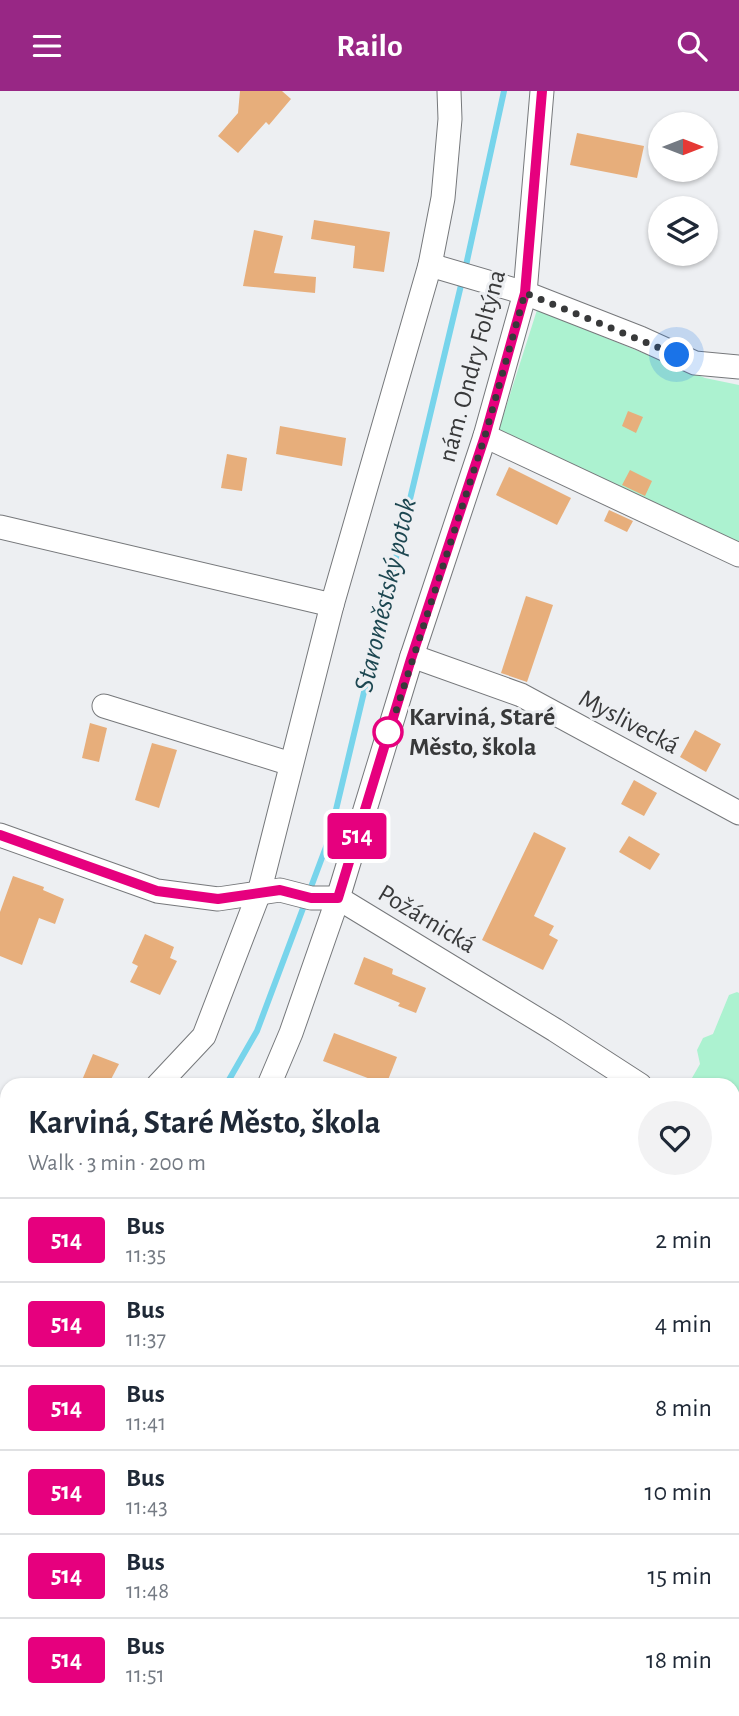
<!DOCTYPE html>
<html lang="en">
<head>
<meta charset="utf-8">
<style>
  :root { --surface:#fff; --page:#f2f2f3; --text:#1f2937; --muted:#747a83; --line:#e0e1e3; --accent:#982785 }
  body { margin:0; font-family:"Alegreya Sans",sans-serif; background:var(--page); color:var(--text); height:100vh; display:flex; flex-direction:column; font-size:26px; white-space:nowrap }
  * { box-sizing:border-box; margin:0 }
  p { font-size:23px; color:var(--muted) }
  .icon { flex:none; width:38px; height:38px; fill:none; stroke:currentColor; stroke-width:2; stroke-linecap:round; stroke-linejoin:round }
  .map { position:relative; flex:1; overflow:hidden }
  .panel { position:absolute; left:0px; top:987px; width:740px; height:639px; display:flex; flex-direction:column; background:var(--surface); border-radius:21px 21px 0 0; box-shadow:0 2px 5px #0004 }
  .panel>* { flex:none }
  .badge { padding:0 14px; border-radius:5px; font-size:24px; line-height:46px }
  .needle { width:46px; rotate:90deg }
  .fabs { position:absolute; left:648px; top:21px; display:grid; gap:14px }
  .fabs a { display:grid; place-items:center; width:70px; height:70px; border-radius:50%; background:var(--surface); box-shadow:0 2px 5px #0004; font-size:35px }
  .you { position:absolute; width:35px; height:35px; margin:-18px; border:5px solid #fff; border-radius:50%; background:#1a73e8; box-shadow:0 0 0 10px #1a73e833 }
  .map>.badge { position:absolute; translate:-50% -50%; box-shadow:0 0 0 4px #fff }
  .round { display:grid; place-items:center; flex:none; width:74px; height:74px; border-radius:37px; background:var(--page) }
  .headline { display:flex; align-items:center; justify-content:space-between; height:119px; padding:0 28px }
  h1 { font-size:33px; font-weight:700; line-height:52px }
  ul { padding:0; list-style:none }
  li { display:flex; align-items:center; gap:21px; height:84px; padding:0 28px; border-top:2px solid var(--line) }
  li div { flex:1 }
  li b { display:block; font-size:26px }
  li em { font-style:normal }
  li .badge { min-width:77px; font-weight:700; text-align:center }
  header { display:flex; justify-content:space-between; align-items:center; height:91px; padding:0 28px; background:var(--accent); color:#fff; font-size:32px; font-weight:700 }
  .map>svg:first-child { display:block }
  .green { fill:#acf2d0 }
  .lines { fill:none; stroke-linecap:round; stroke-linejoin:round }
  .stream { stroke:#77d4eb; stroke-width:6 }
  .building { fill:#e7ae7b }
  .minor-casing { stroke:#76787b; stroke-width:25 }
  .minor { stroke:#fff; stroke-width:23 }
  .line-casing { stroke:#fff; stroke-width:16 }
  .line { stroke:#e6007e; stroke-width:10 }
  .walk { stroke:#38393a; stroke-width:7; stroke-dasharray:0 12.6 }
  .stop-dot { fill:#fff; stroke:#e6007e; stroke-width:3.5 }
  .labels { text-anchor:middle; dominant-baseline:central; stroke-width:6; stroke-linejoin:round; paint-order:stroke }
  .street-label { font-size:26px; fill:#38393a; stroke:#edeff2 }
  .stop-label { font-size:26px; font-weight:bold; fill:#38393a; stroke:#edeff2; text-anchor:start }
  .water-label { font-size:28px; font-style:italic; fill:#1d4751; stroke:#edeff2 }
</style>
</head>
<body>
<header><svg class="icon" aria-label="menu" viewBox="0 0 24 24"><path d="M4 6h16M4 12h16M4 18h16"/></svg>Railo<svg class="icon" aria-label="search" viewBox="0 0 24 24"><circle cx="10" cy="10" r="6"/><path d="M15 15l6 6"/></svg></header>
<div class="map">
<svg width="739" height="1625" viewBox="0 0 739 1625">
  <rect width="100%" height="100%" fill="#edeff2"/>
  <g class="green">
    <path d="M537,219l168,68 34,7v162l-241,-115z"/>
    <path d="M737,901l2,1v142l-6,-5v-45h-45l12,-21 -3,-14 6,-12 10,-4 16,-39z"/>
    <path d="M0,1102l7,2v91l-7,-4z"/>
  </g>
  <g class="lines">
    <g class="stream">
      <path d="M465,179l39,-179"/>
      <path d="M226,994l31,-54 72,-192 133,-558"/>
      <path d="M0,1064l7,2"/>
      <path d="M0,1617l7,-46"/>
      <path d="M638,1619l7,6"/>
    </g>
  </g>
  <g class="building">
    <path d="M240,0h42l9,8 -22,26 -3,-3 -28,31 -20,-17 20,-23z"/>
    <path d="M577,42l67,13 -7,32 -67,-13z"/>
    <path d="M314,129l76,12 -6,40 -31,-4 2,-22 -44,-7z"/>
    <path d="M254,139l29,6 -9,37 42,4 -1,16 -72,-7z"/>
    <path d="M628,320l15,6 -7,16 -14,-7z"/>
    <path d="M280,335l66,12 -4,28 -66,-12z"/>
    <path d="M227,363l20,4 -5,33 -21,-3z"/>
    <path d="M509,376l62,31 -14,27 -61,-30z"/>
    <path d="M630,379l22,11 -7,15 -23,-11z"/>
    <path d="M609,419l24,11 -6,11 -23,-11z"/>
    <path d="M526,505l27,9 -26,77 -26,-9z"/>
    <path d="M90,632l17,5 -8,34 -17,-4z"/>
    <path d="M695,639l26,14 -15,28 -26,-15z"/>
    <path d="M152,652l25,7 -18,58 -24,-8z"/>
    <path d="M634,689l23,13 -13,23 -23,-12z"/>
    <path d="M534,741l32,16 -32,68 20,10 -5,9 9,5 -15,30 -61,-30z"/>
    <path d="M629,745l31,18 -10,16 -31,-18z"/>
    <path d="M13,785l31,11 -1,3 21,9 -9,25 -16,-6 -17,47 -22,-9v-44z"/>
    <path d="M145,843l29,13 -4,11 7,3 -17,34 -30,-13 8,-16 -6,-3z"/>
    <path d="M364,866l29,12 -1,5 34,14 -10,25 -18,-7 2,-3 -46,-19z"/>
    <path d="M334,942l63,24 -11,28 -63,-24z"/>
    <path d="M93,963l26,10 -11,21h-28z"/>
  </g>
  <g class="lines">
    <defs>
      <g id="minor">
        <path d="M430,174l95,28 115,45 55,25 44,4"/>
        <path d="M485,345l254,119"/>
        <path d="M0,436l332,78"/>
        <path d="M412,565l109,39 218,118"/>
        <path d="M104,615l187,58"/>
        <path d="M0,744l157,56 61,8 62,-9 31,8h27l217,132 85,55"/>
        <path d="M158,994l46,-49 55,-143 73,-288 98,-340 13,-67 7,-79 -1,-28"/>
        <path d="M269,994l22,-52 47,-135 73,-239 74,-223 40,-143 17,-202"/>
        <path d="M733,1058l6,5"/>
        <path d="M733,1289l6,-8"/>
        <path d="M0,1294l7,4"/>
        <path d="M22,1625l2,-6"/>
      </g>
    </defs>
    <use href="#minor" class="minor-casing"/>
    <use href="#minor" class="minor"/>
  </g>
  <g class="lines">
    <defs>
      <path id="line" d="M0,744l157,56 61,8 62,-9 31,8h27l73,-239 74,-223 40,-143 17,-202"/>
    </defs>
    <use href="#line" class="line-casing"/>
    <use href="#line" class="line"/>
    <path class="walk" d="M388,641l-1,7 98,-303 40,-143 152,62"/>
  </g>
  <circle class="stop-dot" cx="388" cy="641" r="14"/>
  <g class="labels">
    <g class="street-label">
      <text transform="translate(472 275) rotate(-75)">nám. Ondry Foltýna</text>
      <text transform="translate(629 631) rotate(28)">Myslivecká</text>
      <text transform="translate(427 828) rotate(31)">Požárnická</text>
    </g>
    <g class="stop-label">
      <text x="409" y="626">Karviná, Staré<tspan x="409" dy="30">Město, škola</tspan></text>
    </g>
    <g class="water-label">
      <text transform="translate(386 504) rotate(-77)">Staroměstský potok</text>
    </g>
  </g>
</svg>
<div class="fabs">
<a><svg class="needle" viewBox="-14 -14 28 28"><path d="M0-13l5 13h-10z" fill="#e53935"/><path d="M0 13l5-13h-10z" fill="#747a83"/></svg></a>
<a><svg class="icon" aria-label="layers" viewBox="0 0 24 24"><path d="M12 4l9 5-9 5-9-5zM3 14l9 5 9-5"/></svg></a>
</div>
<div class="you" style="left:677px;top:264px"></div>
<b class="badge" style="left:357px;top:745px;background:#e6007e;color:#fff">514</b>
<section class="panel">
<div class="headline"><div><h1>Karviná, Staré Město, škola</h1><p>Walk · 3 min · 200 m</p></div><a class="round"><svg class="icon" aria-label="heart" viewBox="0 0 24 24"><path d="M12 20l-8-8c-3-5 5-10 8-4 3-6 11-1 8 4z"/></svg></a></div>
<ul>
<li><span class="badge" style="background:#e6007e;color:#fff">514</span><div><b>Bus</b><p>11:35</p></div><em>2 min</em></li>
<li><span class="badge" style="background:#e6007e;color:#fff">514</span><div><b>Bus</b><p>11:37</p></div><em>4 min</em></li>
<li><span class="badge" style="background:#e6007e;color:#fff">514</span><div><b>Bus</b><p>11:41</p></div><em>8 min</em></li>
<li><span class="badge" style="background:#e6007e;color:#fff">514</span><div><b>Bus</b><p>11:43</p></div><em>10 min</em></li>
<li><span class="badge" style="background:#e6007e;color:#fff">514</span><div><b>Bus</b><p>11:48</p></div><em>15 min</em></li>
<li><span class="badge" style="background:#e6007e;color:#fff">514</span><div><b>Bus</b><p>11:51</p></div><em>18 min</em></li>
</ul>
</section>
</div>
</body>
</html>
